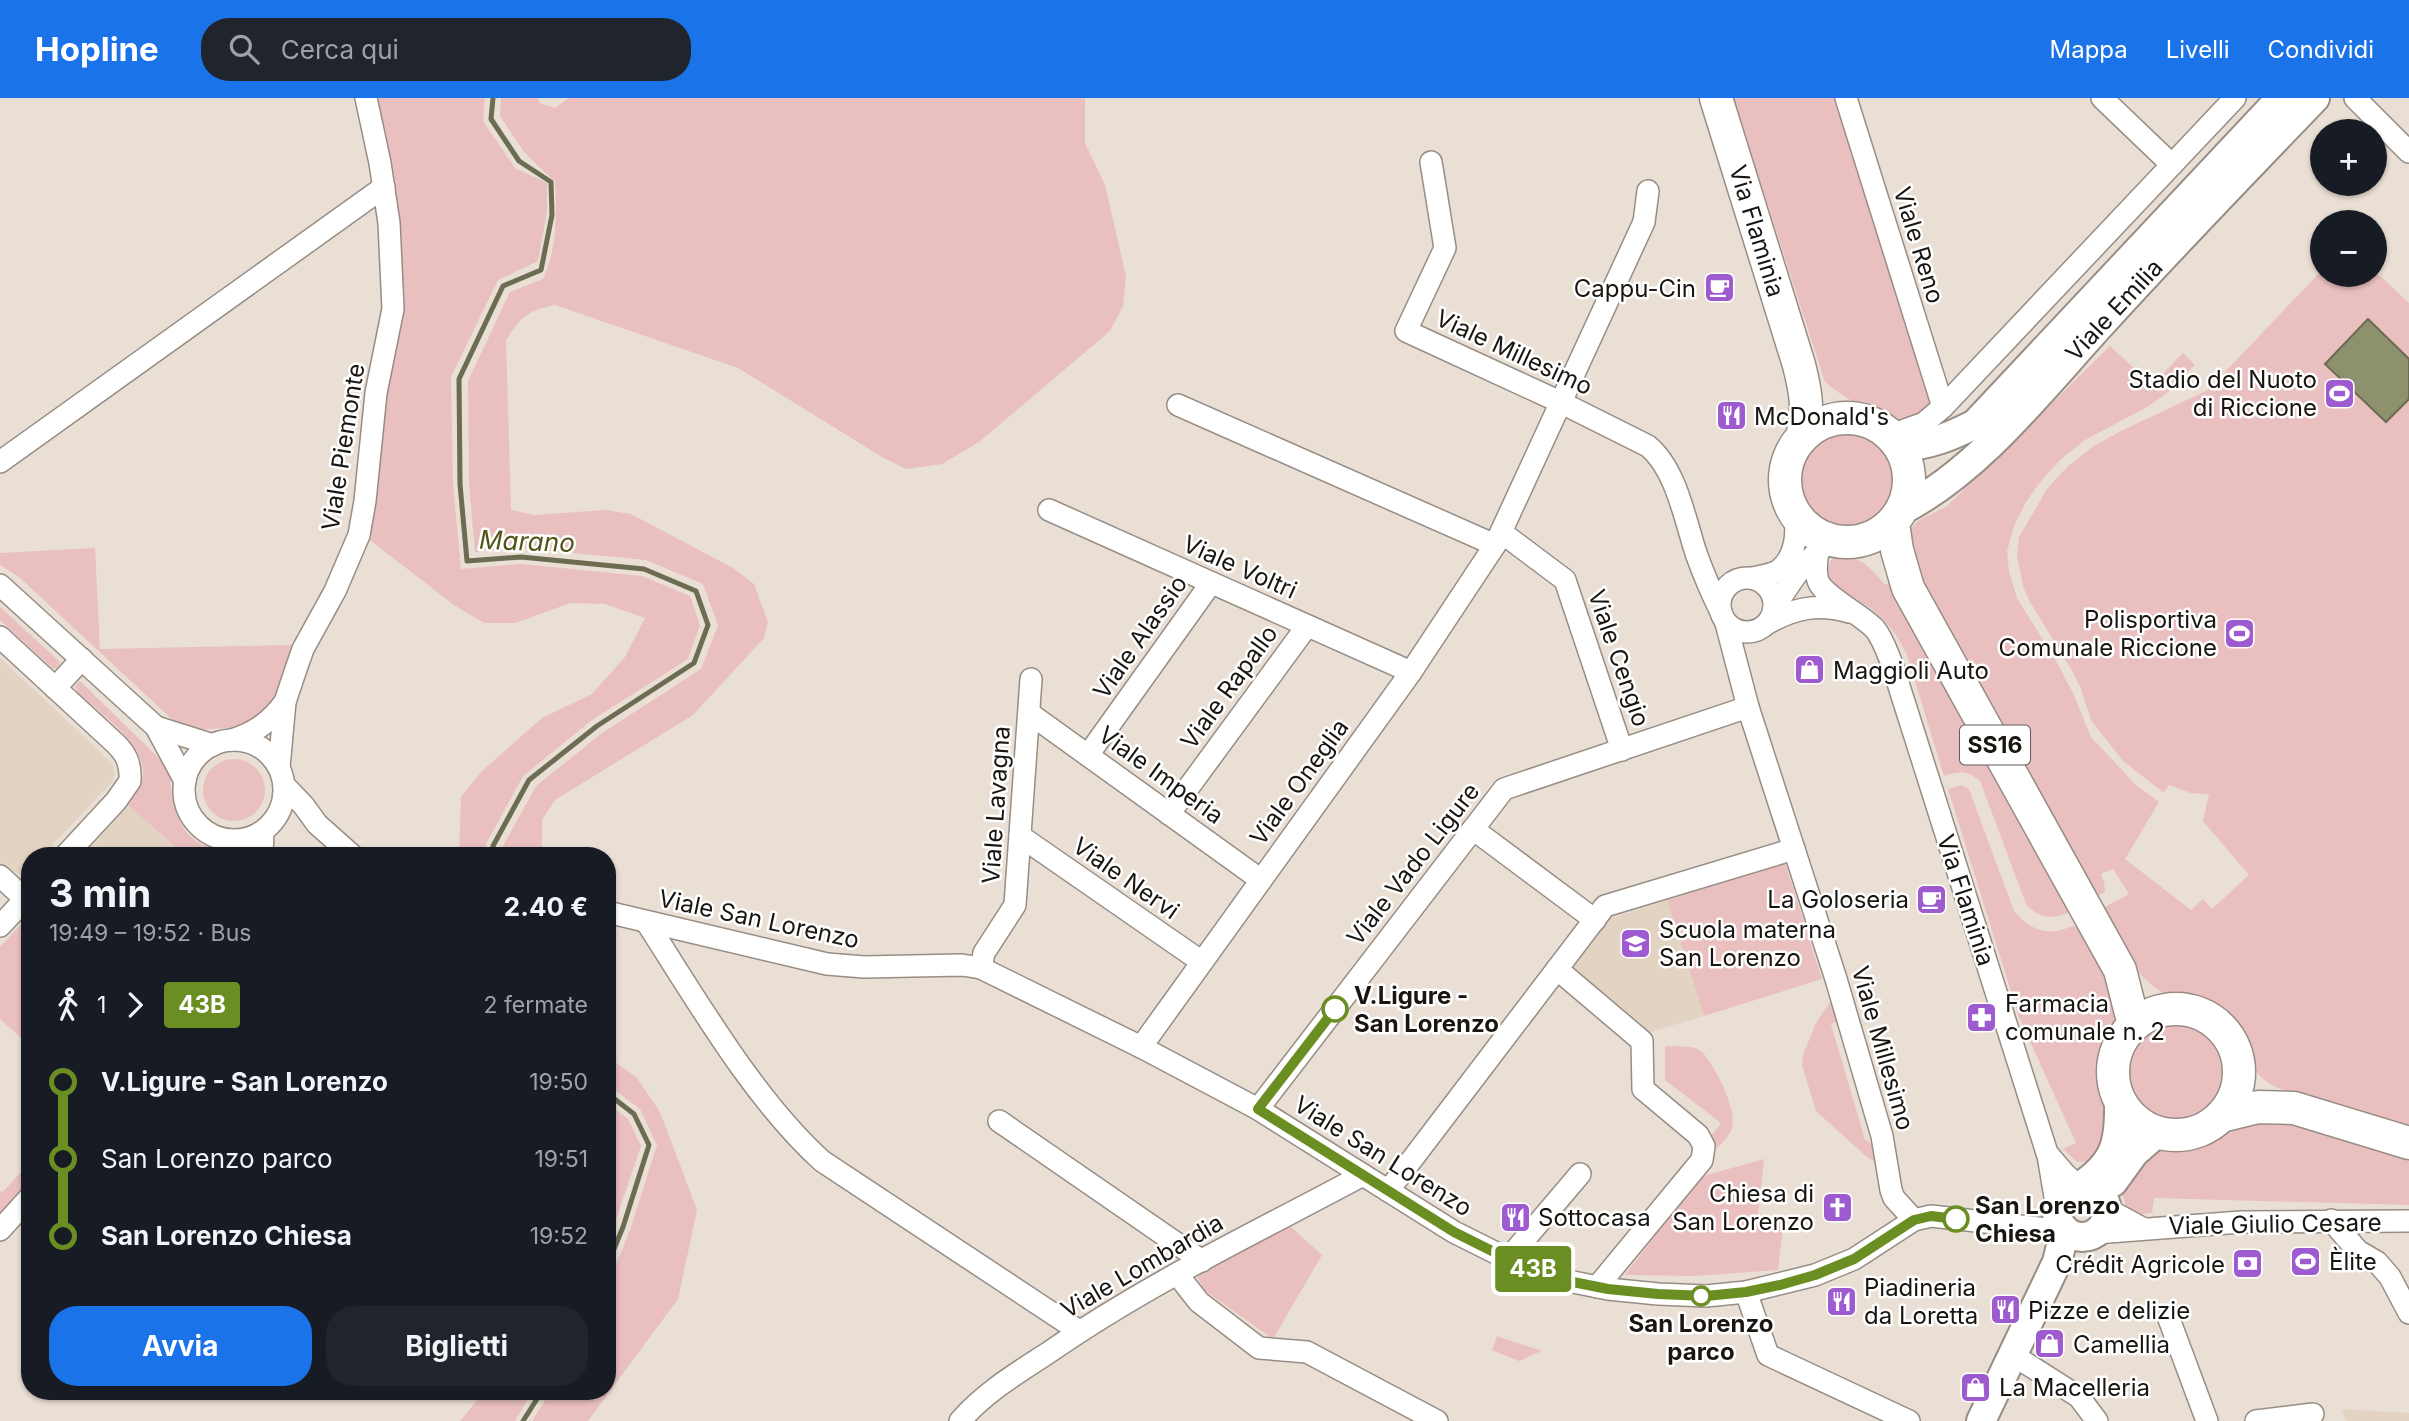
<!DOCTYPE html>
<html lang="it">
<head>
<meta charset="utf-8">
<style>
  :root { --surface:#171b24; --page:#20242c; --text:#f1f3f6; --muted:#9ea1a6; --accent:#1a73e8 }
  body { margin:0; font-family:Inter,sans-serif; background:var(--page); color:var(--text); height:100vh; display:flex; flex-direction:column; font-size:26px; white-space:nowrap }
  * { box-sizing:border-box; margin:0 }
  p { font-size:23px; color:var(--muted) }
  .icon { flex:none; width:38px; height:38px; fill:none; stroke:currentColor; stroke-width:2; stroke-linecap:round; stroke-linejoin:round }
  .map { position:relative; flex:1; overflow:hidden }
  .drawer { position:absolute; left:21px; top:749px; width:595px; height:553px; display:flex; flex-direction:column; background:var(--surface); border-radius:28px; box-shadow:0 2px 5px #0004 }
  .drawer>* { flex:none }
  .badge { padding:0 14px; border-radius:5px; font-size:24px; line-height:46px }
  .controls { position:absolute; left:2310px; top:21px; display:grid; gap:14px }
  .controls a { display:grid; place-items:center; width:77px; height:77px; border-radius:50%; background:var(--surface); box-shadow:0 2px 5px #0004; font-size:35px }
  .map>.badge { position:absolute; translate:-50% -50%; box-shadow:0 0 0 4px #fff }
  .legs { display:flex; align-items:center; gap:10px; height:77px; padding:0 28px; font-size:23px }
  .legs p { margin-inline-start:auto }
  .summary { display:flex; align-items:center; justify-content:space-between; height:119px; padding:0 28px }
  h1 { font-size:38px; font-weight:700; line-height:52px }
  .cta { display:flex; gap:14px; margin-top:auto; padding:14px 28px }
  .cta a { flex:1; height:80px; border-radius:28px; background:var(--accent); color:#fff; font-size:28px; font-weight:700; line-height:80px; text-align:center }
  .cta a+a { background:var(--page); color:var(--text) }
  ul { padding:0 28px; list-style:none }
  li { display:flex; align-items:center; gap:24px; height:77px; font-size:26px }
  li i { display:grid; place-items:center; width:10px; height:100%; margin:0 9px; background:currentColor }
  li i::after { content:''; width:18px; height:18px; margin:-9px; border:5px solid; border-radius:50%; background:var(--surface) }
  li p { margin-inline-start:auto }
  li:first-child i { background:linear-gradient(#0000 50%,currentColor 0) }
  li:last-child i { background:linear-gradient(currentColor 50%,#0000 0) }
  header { display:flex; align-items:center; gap:42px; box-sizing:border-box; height:98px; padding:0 35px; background:var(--accent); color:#fff }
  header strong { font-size:33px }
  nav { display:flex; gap:38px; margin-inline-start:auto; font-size:24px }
  .search { width:490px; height:63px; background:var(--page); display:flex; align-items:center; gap:18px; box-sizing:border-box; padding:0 24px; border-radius:28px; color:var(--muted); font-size:26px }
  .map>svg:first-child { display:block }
  .built { fill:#e3d3c3 }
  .green { fill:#e9bfbf }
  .water { fill:#8e916d; stroke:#6b6c51; stroke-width:2 }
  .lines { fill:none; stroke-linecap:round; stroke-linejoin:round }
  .stream { stroke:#6b6c51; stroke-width:5 }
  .street-casing { stroke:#978d84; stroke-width:24 }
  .secondary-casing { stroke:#978d84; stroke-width:32 }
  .primary-casing { stroke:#978d84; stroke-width:35 }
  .street { stroke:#fff; stroke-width:21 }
  .secondary { stroke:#fff; stroke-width:28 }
  .primary { stroke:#fff; stroke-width:32 }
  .line-1-casing { stroke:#fff; stroke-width:16 }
  .line-1 { stroke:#6b8e23; stroke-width:10 }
  .stop-1-dot { fill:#fff; stroke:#6b8e23; stroke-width:3.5 }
  .labels { text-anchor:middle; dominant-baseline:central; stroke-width:5; stroke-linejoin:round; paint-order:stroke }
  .shield { fill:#fff; stroke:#5e5b58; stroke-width:2 }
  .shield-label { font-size:23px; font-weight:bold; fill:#191511 }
  .street-label { font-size:24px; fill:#191511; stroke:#fff }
  .poi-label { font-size:24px; fill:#191511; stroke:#fff; text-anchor:start }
  .stop-label { font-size:24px; font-weight:bold; fill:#191511; stroke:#fff; text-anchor:start }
  .water-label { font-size:26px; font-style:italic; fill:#525317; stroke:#fff }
</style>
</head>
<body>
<header>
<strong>Hopline</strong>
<div class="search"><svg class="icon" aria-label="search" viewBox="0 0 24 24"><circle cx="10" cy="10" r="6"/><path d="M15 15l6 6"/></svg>Cerca qui</div>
<nav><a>Mappa</a><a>Livelli</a><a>Condividi</a></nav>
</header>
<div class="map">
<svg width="2409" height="1323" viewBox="0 0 2409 1323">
  <rect width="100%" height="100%" fill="#eadfd5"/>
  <g class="built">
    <path d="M0,560l112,105 3,9 -3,10 -70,74h-12v13l-10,5 -12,-5 -8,-7z"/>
    <path d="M128,707l58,51h-103z"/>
    <path d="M1667,802l37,116 -57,17 -74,-65 38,-50z"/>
    <path d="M2341,1311l68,4v8h-62z"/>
  </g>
  <g class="green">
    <path d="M375,0h110l-2,23 32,47 32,15v28l-9,50 -40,19 -47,97 2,107 8,85 60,-5 121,12 48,20 10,29 -12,34 -96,61 -69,56 -37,68 -1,12h-26l2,-59 21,-26 60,-53 50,-24 33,-37 20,-39 -40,-14 -34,-1 -56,20h-31l-30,-18 -87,-67 12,-101 20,-128z"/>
    <path d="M501,0h37l2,5 15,5 14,-10h516v45l20,42 21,91 -3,30 -13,25 -131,111 -37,22 -36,5 -24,-12 -144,-89 -183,-63c-26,5 -34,12 -49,35l5,170 24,5 70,-5 26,4 102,54 21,16 14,38 -4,16 -71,77 -138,85 -13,20v36h-40v-8l34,-62 66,-53 99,-64 17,-44 -15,-41 -57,-24 -125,-12 -46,4 -6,-69 -1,-102 42,-89 33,-13c14,-29 14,-65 12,-97l-31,-30 -24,-36z"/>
    <path d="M1733,0h101l98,307 -19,18c-30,-3 -66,-22 -88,-41z"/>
    <path d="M2322,172v5h53v-4l34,32v826c-32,-10 -65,-21 -97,-31 -14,-4 -33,-8 -45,-16 -24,-17 -20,-49 -47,-69 -17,-13 -37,-10 -55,-19 -32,-17 -47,-55 -64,-85l28,-15 -16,-25 -12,5 3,8 1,10 -9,5 -171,-304 -17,-62 11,-11 27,-13 164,-161 42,39 31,-32 12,12 -29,29 -19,13 -62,33 -24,19 -20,22 -15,21 -12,24 -7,25 2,21 8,26 39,63 17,32 18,44 45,48 23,17 -34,57 66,51 12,-11 9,10 37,-34 -46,-54 6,-27 -18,-1 -22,-8 -5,8 -41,-32 -32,-41 -10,-31 -10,-20 -42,-69 -6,-14 -6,-31 2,-18 28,-48 21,-23 26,-20 27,-15 87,-41z"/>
    <circle cx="1847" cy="382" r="49"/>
    <path d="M95,450l5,101 192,-4 -17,59 -31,23 -52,3 -17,-8 -156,-145 -19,-12v-12z"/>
    <path d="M1837,459c22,-3 35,12 48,28l4,-2 14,20 170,307c-18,10 -33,10 -47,-6l-46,-123c-12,-11 -21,-10 -36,-5l-37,-121c-17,-35 -36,-51 -71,-65l1,-4 -7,-4 -4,-8 5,-14z"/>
    <path d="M0,509l60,55 -1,7 -7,-1 -52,-48z"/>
    <path d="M80,583l90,88c1,28 4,60 31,75 10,5 22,7 32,12h-47l-58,-51c6,-9 14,-19 15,-30 3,-32 -45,-63 -66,-83l-2,-6z"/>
    <circle cx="234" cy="692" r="31"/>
    <path d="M1962,687l7,4 45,122c20,23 38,26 65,12 16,31 39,63 39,99 0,9 -10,20 -13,29 -8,26 4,44 9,68l-21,42 -16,1 -14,-13 13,-6 -57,-126 -71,-228z"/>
    <path d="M1785,765l37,116 -118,37 -37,-116z"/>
    <path d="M30,817v131l-30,-27v-72z"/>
    <path d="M1830,904l7,2 5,16 -11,4 34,116 14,8 -2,15 -9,-5 -52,-47 -14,-46 1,-10 13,-32z"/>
    <circle cx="2176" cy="974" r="50"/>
    <path d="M1665,948c11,1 28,-2 37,6 13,13 38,62 29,79 -3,6 -9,12 -14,17l-6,-12 10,-13 -56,-43z"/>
    <path d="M607,958l30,22 23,34 37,98 -19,89 -90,122h-56l19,-30h56v-105l23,-56 27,-85 -17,-36 -33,-25z"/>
    <path d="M607,1005l21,16 13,27 -34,100z"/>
    <path d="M2268,1019l141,39v49l-255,-7 -2,15 -10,1 -16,-7 -5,-18 36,-43 35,-2 21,-8 12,-9z"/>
    <path d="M1764,1061l-6,56 26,4 -6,51 -83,6 -70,-1 75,-98z"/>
    <path d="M30,1064v23l-30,33v-27l3,1z"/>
    <path d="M1290,1128l32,29 -49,84 -69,-49 -7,-13 9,-9z"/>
    <path d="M1497,1238l45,15 -23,10 -27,-11z"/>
    <path d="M485,1293h48l-18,30h-55z"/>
  </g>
  <path class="water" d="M2368,221l41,40v40l-23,23 -61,-58z"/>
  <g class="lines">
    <g class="stream">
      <path d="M493,0l-2,21 28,42 32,21 1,33 -11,55 -38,16 -44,93 1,105 7,77 54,-4 123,12 52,22 12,34 -14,38 -97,63 -68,54 -36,66v10"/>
      <path d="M607,995l27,21 15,31 -26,82 -16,39"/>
      <path d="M523,1323l19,-30"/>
    </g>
    <defs>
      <g id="street">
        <path d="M1846,0l97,309"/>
        <path d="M2102,0l70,67"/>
        <path d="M2355,0l54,54"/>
        <path d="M1431,64l14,86 -39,83 154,71 88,44c29,24 37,75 49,110 7,19 15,38 24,56"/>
        <path d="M1178,307l317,140"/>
        <path d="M1891,337l33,-12 19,-16 292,-309"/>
        <path d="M0,364l384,-275"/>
        <path d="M1049,412l362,162"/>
        <path d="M1501,434l64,48 57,170"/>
        <path d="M1818,452c-1,10 -4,23 1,33 9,16 42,31 56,46 8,10 12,23 17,35l155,489 18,21 14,13"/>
        <circle cx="1747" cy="507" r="27"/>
        <path d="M1752,480c9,-2 20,-3 27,-8 17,-13 19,-38 15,-57"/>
        <path d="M0,487l156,142 29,54"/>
        <path d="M1774,510c17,-26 31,-51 59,-67"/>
        <path d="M1726,525l22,84 88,272 46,157 9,54 3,8 20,22"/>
        <path d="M1768,525c27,-15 50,-20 81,-11"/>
        <path d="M0,539l116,107c11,11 15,21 14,37l-14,20 -51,55"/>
        <path d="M55,590l27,-29"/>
        <path d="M1029,615l232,167"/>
        <path d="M156,629l57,18"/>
        <path d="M232,642c24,-8 38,-18 53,-38"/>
        <circle cx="234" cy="692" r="50"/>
        <path d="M1088,657l123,-172"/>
        <path d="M279,669l6,-65 9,-27 9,-26 32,-58 24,-56 6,-34 11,-108 17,-84 -4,-86 -9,-60 -14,-65"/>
        <path d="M284,687l20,21 13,18 36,32"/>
        <path d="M1169,716l138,-188"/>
        <path d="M1473,731l122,91"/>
        <path d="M1020,738l182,126"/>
        <path d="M262,758l1,-25"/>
        <path d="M0,778l25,23"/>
        <path d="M607,814l220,52 37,3 98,-2 19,3 160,79 117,62 196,123 54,27 50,20 50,10 50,5 48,2 40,-4 69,-17 39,-16 60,-39 17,-4 116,13 13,-5"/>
        <path d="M647,825c51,79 106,175 175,238l257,170"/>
        <path d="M0,828l30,-32"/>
        <path d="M981,870l3,-15 31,-48 16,-226"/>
        <path d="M1557,871l85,72 1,48 55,46 6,11 -2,14 -105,127"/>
        <path d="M1141,949l270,-375 84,-127 149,-323 4,-31"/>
        <path d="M1258,1011l246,-320 244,-82"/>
        <path d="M999,1023l203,140"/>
        <path d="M2048,1057l9,54"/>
        <path d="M1388,1093l217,-285 189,-57"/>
        <path d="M2107,1111l35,19"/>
        <path d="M2331,1122l27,31 19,11 13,15 19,36"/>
        <path d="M0,1132l30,-33"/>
        <path d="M2095,1135l146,-11 168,-1"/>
        <path d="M1508,1161l72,-85"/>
        <path d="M1177,1176l22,28 60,46 48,4 130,69"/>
        <path d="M1746,1194l22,63 141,66"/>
        <path d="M2169,1221l38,102"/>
        <path d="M2013,1257l66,42 18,24"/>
        <path d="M960,1323c24,-28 57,-48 88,-68 99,-69 209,-121 315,-178"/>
        <path d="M2256,1323l57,-7"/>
      </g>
      <g id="secondary">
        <path d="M1901,349c28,-2 49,-10 74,-23l306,-326"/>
        <path d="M1902,412c78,-40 142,-124 201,-188 69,-76 141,-150 212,-224"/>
        <path d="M2113,1084l21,-29 24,-21"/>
        <path d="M2079,1089c37,-24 41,-45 40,-87"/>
        <circle cx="2082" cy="1114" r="25"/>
        <path d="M1981,1323l76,-159 8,-32"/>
      </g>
      <g id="primary">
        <path d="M1716,0l83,267c7,28 10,44 3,72"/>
        <circle cx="1847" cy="382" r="62"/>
        <path d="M1893,425l4,27 11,38 212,382 14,55"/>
        <circle cx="2176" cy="974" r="63"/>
        <path d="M2221,1018l37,-9 36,1 115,35"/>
      </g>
    </defs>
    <use href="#street" class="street-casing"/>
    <use href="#secondary" class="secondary-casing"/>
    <use href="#primary" class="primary-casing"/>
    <use href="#street" class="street"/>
    <use href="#secondary" class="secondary"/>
    <use href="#primary" class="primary"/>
  </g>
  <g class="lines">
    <defs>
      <path id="line-1" d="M1335,911l-77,100 196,123 54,27 50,20 50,10 50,5 48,2 40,-4 34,-7 35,-10 39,-16 60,-39 17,-4 25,3"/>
    </defs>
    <use href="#line-1" class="line-1-casing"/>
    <use href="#line-1" class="line-1"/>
  </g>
  <defs>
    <symbol id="cafe-square" viewBox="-11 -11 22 22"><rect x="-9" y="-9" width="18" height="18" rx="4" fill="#9e5bd0" stroke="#fff"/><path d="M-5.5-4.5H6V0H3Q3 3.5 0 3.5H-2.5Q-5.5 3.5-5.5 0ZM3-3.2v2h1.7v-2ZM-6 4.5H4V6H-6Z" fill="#fff"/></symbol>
    <symbol id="stadium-square" viewBox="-11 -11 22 22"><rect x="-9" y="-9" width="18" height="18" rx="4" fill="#9e5bd0" stroke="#fff"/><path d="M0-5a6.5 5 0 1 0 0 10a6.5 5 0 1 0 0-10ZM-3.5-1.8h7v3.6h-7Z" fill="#fff"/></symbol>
    <symbol id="restaurant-square" viewBox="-11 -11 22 22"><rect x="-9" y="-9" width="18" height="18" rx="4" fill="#9e5bd0" stroke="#fff"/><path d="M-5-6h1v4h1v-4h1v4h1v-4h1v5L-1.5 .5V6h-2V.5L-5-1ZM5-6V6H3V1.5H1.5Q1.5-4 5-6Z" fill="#fff"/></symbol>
    <symbol id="shop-square" viewBox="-11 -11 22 22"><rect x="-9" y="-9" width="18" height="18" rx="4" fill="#9e5bd0" stroke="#fff"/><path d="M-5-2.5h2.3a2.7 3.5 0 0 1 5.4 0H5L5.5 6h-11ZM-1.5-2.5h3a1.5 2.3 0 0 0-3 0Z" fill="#fff"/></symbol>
    <symbol id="school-square" viewBox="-11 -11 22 22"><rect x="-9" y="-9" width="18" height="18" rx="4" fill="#9e5bd0" stroke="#fff"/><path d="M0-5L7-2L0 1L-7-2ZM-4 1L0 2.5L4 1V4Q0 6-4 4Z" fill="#fff"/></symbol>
    <symbol id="pharmacy-square" viewBox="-11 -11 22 22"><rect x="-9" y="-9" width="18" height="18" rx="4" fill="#9e5bd0" stroke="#fff"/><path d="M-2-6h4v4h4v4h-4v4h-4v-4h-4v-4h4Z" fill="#fff"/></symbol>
    <symbol id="church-square" viewBox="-11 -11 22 22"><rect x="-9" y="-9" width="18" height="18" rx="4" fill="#9e5bd0" stroke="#fff"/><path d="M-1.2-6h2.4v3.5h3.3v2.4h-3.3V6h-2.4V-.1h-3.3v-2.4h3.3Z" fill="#fff"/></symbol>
    <symbol id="bank-square" viewBox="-11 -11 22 22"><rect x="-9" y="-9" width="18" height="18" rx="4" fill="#9e5bd0" stroke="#fff"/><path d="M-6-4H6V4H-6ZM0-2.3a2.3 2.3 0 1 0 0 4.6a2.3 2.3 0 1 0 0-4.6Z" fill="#fff"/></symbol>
  </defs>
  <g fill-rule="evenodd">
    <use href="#cafe-square" x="1702" y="172" width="35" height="35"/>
    <use href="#stadium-square" x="2322" y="278" width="35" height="35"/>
    <use href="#restaurant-square" x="1714" y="300" width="35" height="35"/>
    <use href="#stadium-square" x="2222" y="518" width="35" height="35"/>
    <use href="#shop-square" x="1792" y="554" width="35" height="35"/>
    <use href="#cafe-square" x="1914" y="784" width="35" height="35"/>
    <use href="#school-square" x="1618" y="828" width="35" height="35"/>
    <use href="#pharmacy-square" x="1964" y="902" width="35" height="35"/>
    <use href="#church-square" x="1820" y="1092" width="35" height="35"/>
    <use href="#restaurant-square" x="1498" y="1102" width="35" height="35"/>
    <use href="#stadium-square" x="2288" y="1146" width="35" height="35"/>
    <use href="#bank-square" x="2230" y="1148" width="35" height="35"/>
    <use href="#restaurant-square" x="1824" y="1186" width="35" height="35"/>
    <use href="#restaurant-square" x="1988" y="1194" width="35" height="35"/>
    <use href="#shop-square" x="2032" y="1228" width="35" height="35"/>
    <use href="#shop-square" x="1958" y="1272" width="35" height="35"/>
  </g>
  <g class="stop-1-dot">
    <circle cx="1335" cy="911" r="12"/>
    <circle cx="1956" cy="1121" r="12"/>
    <circle cx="1701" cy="1198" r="9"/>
  </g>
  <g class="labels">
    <rect class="shield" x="1960" y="627.5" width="70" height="39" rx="5"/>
    <g class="shield-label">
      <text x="1995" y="647">SS16</text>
    </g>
    <g class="street-label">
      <text transform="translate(1757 133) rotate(73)">Via Flaminia</text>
      <text transform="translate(1919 147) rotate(73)">Viale Reno</text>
      <text transform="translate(2114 212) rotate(-47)">Viale Emilia</text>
      <text transform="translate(1514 254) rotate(25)">Viale Millesimo</text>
      <text transform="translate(343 349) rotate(-81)">Viale Piemonte</text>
      <text transform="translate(1240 469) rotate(24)">Viale Voltri</text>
      <text transform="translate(1140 539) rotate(-55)">Viale Alassio</text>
      <text transform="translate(1619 560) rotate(71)">Viale Cengio</text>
      <text transform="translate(1229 589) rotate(-54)">Viale Rapallo</text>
      <text transform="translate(1161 677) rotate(36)">Viale Imperia</text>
      <text transform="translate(1299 684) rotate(-54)">Viale Oneglia</text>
      <text transform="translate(996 707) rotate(-86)">Viale Lavagna</text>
      <text transform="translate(1413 766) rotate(-52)">Viale Vado Ligure</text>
      <text transform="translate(1126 780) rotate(35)">Viale Nervi</text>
      <text transform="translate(1966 802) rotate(72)">Via Flaminia</text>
      <text transform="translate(759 821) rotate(12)">Viale San Lorenzo</text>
      <text transform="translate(1883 950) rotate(74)">Viale Millesimo</text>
      <text transform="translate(1383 1058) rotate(32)">Viale San Lorenzo</text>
      <text transform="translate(2275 1126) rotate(-1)">Viale Giulio Cesare</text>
      <text transform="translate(1142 1168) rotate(-30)">Viale Lombardia</text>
    </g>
    <g class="poi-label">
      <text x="1696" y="190" text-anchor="end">Cappu-Cin</text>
      <text x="2317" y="281" text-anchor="end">Stadio del Nuoto<tspan x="2317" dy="28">di Riccione</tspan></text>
      <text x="1754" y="318">McDonald's</text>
      <text x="2217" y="521" text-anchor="end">Polisportiva<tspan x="2217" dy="28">Comunale Riccione</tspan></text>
      <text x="1833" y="572">Maggioli Auto</text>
      <text x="1909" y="801" text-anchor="end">La Goloseria</text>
      <text x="1659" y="831">Scuola materna<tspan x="1659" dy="28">San Lorenzo</tspan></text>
      <text x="2005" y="905">Farmacia<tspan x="2005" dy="28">comunale n. 2</tspan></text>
      <text x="1814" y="1095" text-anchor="end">Chiesa di<tspan x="1814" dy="28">San Lorenzo</tspan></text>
      <text x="1538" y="1119">Sottocasa</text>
      <text x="2329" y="1163">Èlite</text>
      <text x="2225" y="1166" text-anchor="end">Crédit Agricole</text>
      <text x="1864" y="1189">Piadineria<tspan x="1864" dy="28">da Loretta</tspan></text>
      <text x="2028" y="1212">Pizze e delizie</text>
      <text x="2073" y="1246">Camellia</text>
      <text x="1999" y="1289">La Macelleria</text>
    </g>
    <g class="stop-label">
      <text x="1354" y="897">V.Ligure -<tspan x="1354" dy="28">San Lorenzo</tspan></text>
      <text x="1975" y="1107">San Lorenzo<tspan x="1975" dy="28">Chiesa</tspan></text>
      <text x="1701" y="1225" text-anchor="middle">San Lorenzo<tspan x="1701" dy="28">parco</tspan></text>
    </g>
    <g class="water-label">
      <text transform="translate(527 443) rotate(2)">Marano</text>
    </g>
  </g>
</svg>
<div class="controls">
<a>+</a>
<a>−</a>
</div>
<b class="badge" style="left:1533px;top:1171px;background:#6b8e23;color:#fff">43B</b>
<section class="drawer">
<div class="summary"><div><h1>3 min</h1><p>19:49 – 19:52 · Bus</p></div><b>2.40 €</b></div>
<div class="legs"><svg class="icon" aria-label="walk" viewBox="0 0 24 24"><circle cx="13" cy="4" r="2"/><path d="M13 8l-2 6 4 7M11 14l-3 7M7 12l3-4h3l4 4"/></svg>1<svg class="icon" aria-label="forward" viewBox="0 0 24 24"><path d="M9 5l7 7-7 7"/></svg><b class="badge" style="background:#6b8e23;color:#fff">43B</b><p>2 fermate</p></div>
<ul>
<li><i style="color:#6b8e23"></i><b>V.Ligure - San Lorenzo</b><p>19:50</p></li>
<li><i style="color:#6b8e23"></i><span>San Lorenzo parco</span><p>19:51</p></li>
<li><i style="color:#6b8e23"></i><b>San Lorenzo Chiesa</b><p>19:52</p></li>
</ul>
<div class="cta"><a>Avvia</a><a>Biglietti</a></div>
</section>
</div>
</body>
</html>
